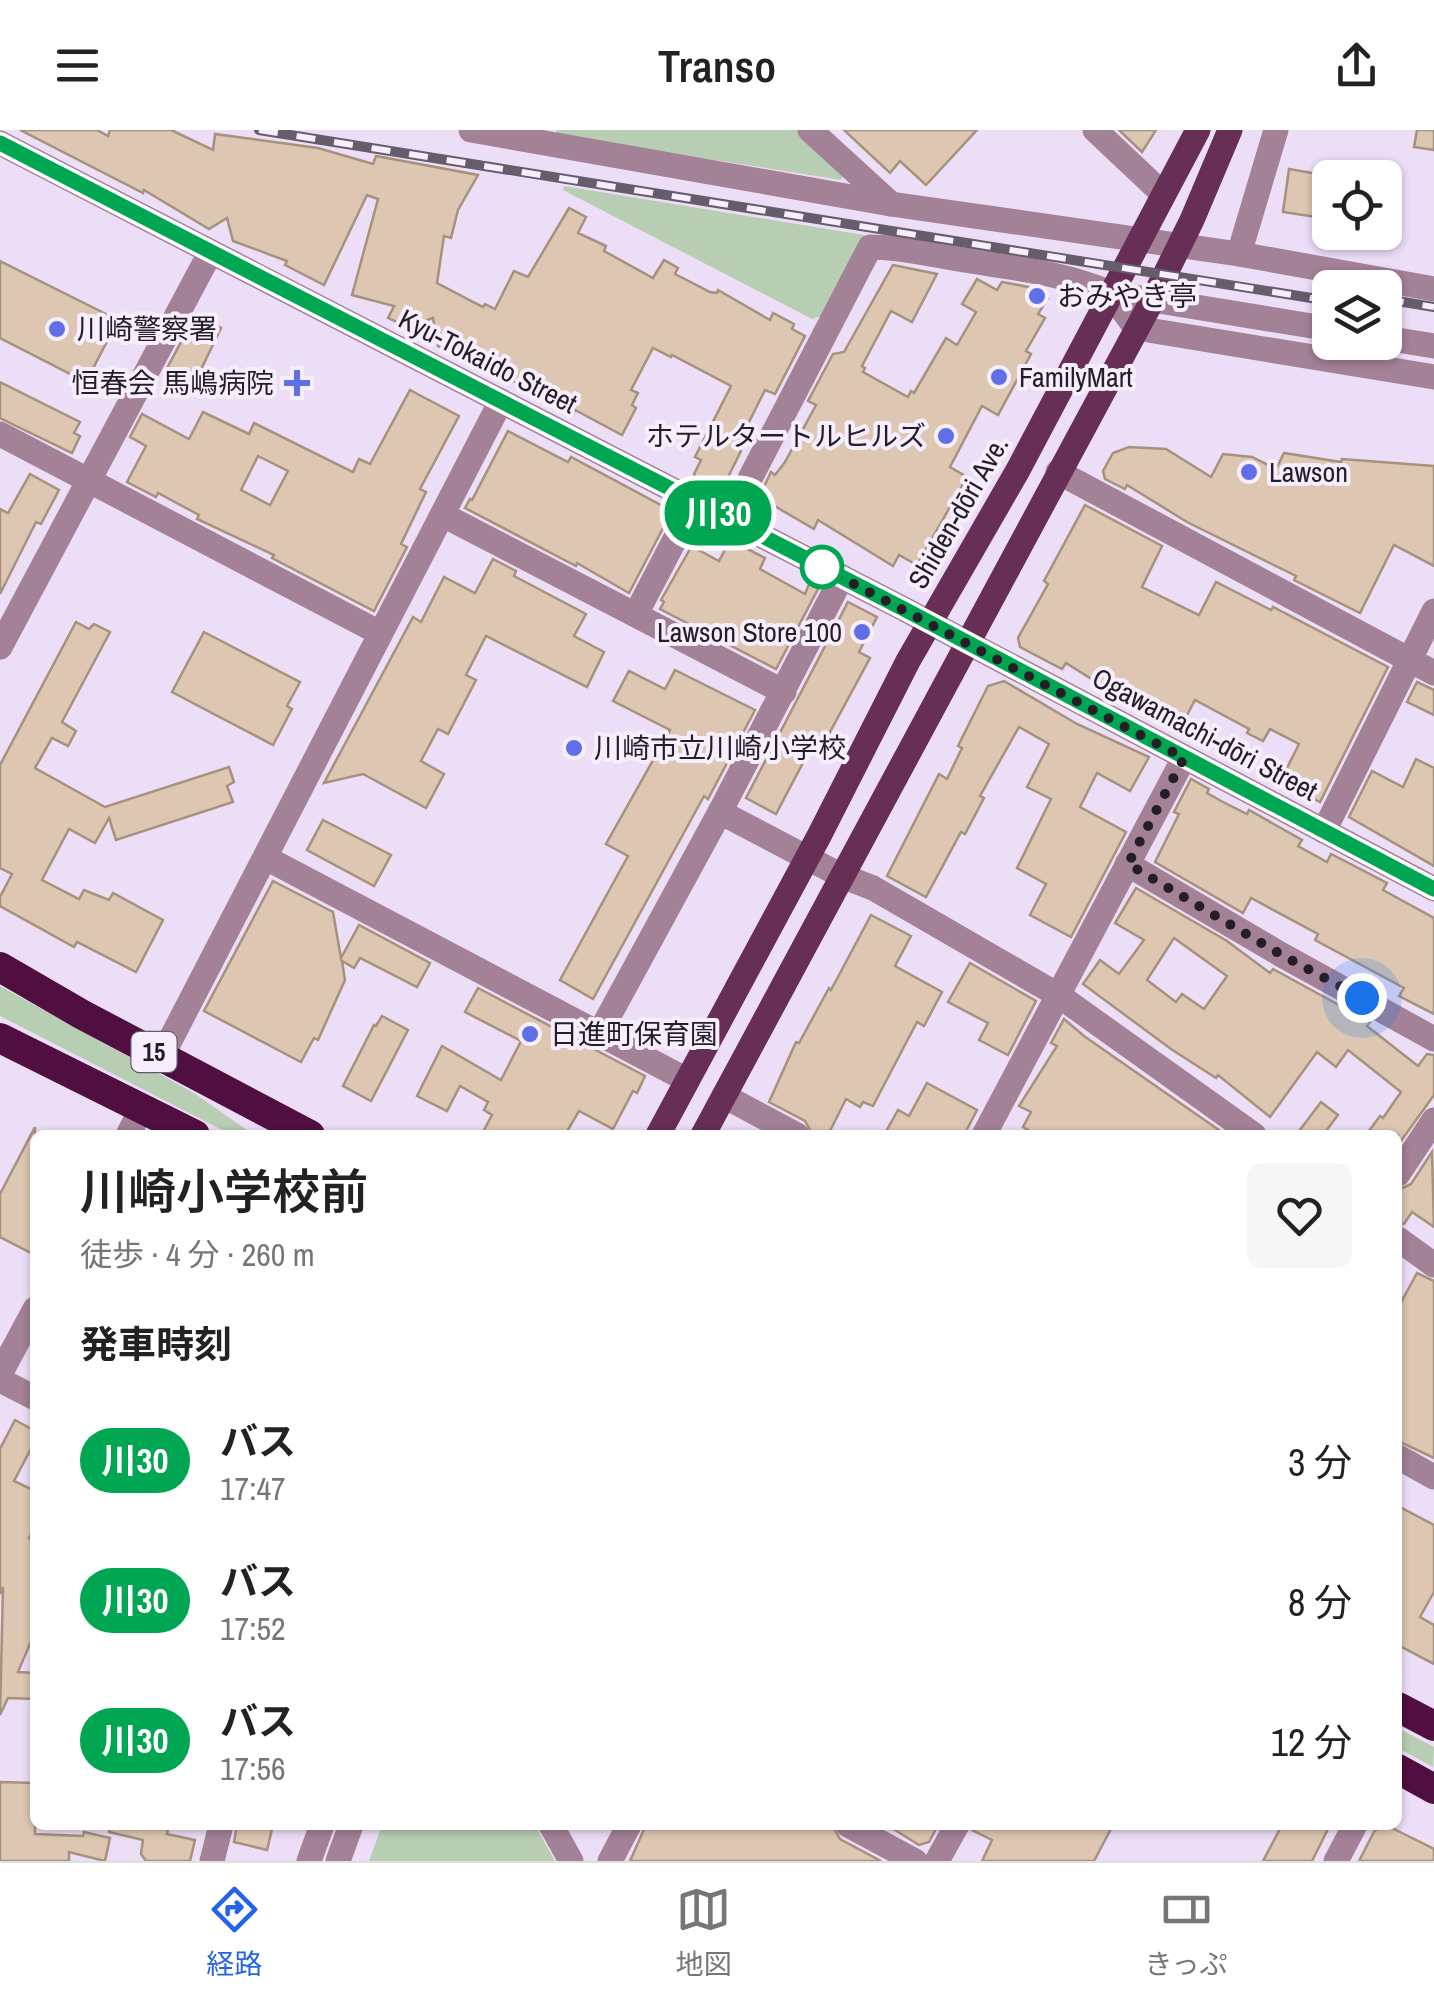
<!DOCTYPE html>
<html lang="ja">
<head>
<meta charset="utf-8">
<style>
  :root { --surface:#fff; --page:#f6f6f6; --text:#222; --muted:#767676; --line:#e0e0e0; --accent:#2563eb }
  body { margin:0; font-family:"Archivo Narrow","Noto Sans JP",sans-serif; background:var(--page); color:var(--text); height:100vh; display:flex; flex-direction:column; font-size:38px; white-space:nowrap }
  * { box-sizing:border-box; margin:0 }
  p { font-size:32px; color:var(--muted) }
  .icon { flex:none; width:55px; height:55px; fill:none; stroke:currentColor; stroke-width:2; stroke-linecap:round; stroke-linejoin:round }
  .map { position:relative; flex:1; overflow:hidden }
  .details { position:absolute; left:30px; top:1000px; width:1372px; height:700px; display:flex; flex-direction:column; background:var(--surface); border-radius:15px; box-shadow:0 2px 8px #0004 }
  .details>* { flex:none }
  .badge { padding:0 20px; border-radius:32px; font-size:35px; line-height:65px }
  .controls { position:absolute; left:1312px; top:30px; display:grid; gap:20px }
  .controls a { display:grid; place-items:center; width:90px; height:90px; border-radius:15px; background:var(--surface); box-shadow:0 2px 8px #0004; font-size:50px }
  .you { position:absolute; width:50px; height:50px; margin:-25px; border:8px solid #fff; border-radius:50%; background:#1a73e8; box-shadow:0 0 0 15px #1a73e833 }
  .map>.badge { position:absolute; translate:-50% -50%; box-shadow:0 0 0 5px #fff }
  h2 { padding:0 50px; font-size:38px; line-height:90px }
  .round { display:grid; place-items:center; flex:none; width:105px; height:105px; border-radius:15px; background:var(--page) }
  .summary { display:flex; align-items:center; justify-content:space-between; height:170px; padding:0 50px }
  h1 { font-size:48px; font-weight:600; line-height:75px }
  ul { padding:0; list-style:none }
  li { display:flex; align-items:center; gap:30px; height:140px; padding:0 50px }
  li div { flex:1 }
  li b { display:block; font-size:38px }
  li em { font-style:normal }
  li .badge { min-width:110px; font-weight:700; text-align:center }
  header { display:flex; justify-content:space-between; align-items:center; height:130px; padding:0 50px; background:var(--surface); font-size:45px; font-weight:600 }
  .tab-bar { display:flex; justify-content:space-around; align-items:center; height:140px; border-top:2px solid var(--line); background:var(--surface); font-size:28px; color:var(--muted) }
  .tab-bar a { display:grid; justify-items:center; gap:5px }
  .tab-bar .on { color:var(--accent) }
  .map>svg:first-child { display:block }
  .green { fill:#b8ceb3 }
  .building { fill:#ddc7b2; stroke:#a6917d; stroke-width:2.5; fill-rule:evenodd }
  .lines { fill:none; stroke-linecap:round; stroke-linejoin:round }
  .minor { stroke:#a38197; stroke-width:25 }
  .major { stroke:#682f56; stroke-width:25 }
  .highway { stroke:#510e40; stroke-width:30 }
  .rail-casing { stroke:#665d6c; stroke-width:10 }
  .rail { stroke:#f7eefd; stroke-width:6; stroke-dasharray:19; stroke-linecap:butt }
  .line-casing { stroke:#fff; stroke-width:22 }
  .line { stroke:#00a651; stroke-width:15 }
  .walk { stroke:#241e28; stroke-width:10; stroke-dasharray:0 18 }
  .poi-dot { fill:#606fe7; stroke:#f7eefd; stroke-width:4 }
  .stop-dot { fill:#fff; stroke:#00a651; stroke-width:5 }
  .labels { text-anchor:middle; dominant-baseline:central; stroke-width:8; stroke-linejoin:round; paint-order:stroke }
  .shield { fill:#f7eefd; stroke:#635c68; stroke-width:2.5 }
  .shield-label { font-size:25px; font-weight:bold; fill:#241e28 }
  .poi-label { font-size:28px; fill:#241e28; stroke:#f7eefd; text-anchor:start }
  .street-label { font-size:28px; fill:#241e28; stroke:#f7eefd }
</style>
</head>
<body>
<header><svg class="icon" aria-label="menu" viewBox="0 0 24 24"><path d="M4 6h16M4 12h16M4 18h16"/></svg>Transo<svg class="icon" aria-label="share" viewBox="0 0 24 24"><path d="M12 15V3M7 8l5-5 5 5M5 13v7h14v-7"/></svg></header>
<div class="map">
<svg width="1434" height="1731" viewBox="0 0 1434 1731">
  <rect width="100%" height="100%" fill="#eddef8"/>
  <g class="green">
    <path d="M556,0h248l42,40 -5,10 -284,-45z"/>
    <path d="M564,56l300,49 -43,81 -9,3 -249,-129z"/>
    <path d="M0,856l194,107 60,42h-22l-232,-119z"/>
    <path d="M1398,1598l36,19 -1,20 -35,-19z"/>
    <path d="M382,1695h153l20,36h-186z"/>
  </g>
  <g class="building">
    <path d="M20,0h77l11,6 2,-6h61l42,20 2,-16 103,14 55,16 3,-8 102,19 -20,35 -7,28 -7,-2 -7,47 46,24 2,-3 10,5 19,-38 14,6 41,-69 17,9 -8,16 28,13 -2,5 49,27 11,-18 14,8 -3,6 35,18 7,1 1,-3 52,30 3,-7 21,11 -2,5 13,7 -30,58 -10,-4 -29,58 5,3 -17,34 -7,4 -21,-11 -2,-4 7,-14 -6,-3 36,-71 -59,-31 -1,2 -18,-9 -22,42 7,3 -6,12 4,3 -14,27 -47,-25 -2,5 -99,-56 -36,-13 -5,-28 -26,9 -19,-9 6,-12 -42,-11 26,-96 -11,-4 -43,90 -39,-20 2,-4 -54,-20 -6,-23 -18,11 -65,-39 -1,3z"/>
    <path d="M844,0h133l-51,55 -26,-24 -10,12z"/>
    <path d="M1119,0h37l-14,22z"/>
    <path d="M1417,0h17v20l-20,-3z"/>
    <path d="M1289,39l41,7v43l-47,-7z"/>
    <path d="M0,131l118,59 -32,62 -86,-44z"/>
    <path d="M893,135l44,9 -25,48 -21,-11 -29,55 3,2 -2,4 45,25 3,-6 3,2 32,-55 11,7 19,-33 -14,-8 15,-25 20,11 5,-8 43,8 -3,4 6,4 -10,16 7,4 -19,33 5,3 -33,61 -16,-9 -32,61 17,10 -50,88 -18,-10 -6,11 -75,-46 -4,9 -55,-32 12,-25 4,3 10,-13 31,-57 -8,-4 25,-47 11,-2z"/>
    <path d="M196,184l25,14 -28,58 -28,-14z"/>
    <path d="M0,252l80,40 -6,11 6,3 -8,17 -72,-35z"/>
    <path d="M410,260l49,26 -39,73 6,3 -25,52 6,3 -33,64 -102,-53 2,-3 -77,-36 2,-4 -41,-22 -2,4 -29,-15 19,-36 -16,-9 12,-23 47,25 14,-27 46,22 5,-11 99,49 6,-13 11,5zM258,326l30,15 -18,34 -29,-15z"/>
    <path d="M508,301l60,31 3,-5 101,54 -43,82 -52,-30 -1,3 -111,-58 5,-9 2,1z"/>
    <path d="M1129,317l37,2 45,28 12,-23 29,3 24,12 8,-16 57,9 1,-3 92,7v100l-40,-21 -34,68 -66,-33 2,-4 -109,-54 -60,-37 -2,4 -20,-10 -2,-8 10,-18z"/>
    <path d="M30,344l29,16 -18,34 -5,-2 -36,72v-85l8,4z"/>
    <path d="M1085,375l77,41 -20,41 57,28 17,-33 55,28 2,-3 115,60 -68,135 -40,-20 19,-38 -29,-15 -7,12 -16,-8 2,-4 -54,-29 -9,17 -51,-27 -7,12 -62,-39 -4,6 -42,-22 -2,-9 30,-54 -4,-3z"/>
    <path d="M702,398l-9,19 26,14 11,-21 35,18 -5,11 45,25 5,-12 9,5 -43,82 -116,-60 4,-7 -3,-2z"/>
    <path d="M493,429l23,12 -2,5 72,38 -12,22 30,16 -17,35 -101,-51 -20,39 10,5 -28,54 -10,-5 -17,32 23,13 -18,34 -63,-34 -39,9 89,-166 8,5 23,-45 31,16z"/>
    <path d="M848,472l29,15 -18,35 11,6 -47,87 -8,-5 -39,74 -30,-16z"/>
    <path d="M76,492l13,7 5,-5 16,8 -48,90 14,9 -8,15 -16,-8 -17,30 70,39 124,-40 5,15 -7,4 6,16 -117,38 -7,-22 -14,25 -26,-14 -27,51 37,19 5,-9 25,10 4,-7 50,27 -27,52 -59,-30 -3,5 -74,-41v-9l12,-23 -12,-6v-103z"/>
    <path d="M204,502l96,50 -13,24 5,3 -19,36 -101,-53z"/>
    <path d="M675,540l80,40 -47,89 -4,-3 -111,203 -33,-19 68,-124 -22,-12 64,-114 -57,-29 16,-30 36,18z"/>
    <path d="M1004,551l73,43 72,33 -19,34 -33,-18 -17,34 46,25 -55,105 -41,-22 16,-31 -29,-16 34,-69 -24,-12 22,-43 -30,-17 -39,69 4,2 -19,36 -4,-2 -35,65 -39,-21 52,-102 8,5 15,-31 -4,-2 30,-60z"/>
    <path d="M1417,552l17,8v25l-27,-13z"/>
    <path d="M1416,629l18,9v98l-85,-49 23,-46 31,16z"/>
    <path d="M1191,649l18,10 -2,4 16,9 24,12 2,-4 53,30 -4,6 29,16 4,-8 56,29 -4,7 51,28v96l-35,-18 5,-8 -89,-48 3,-6 -67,-36 -8,15 -88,-51 24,-48 -5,-2z"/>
    <path d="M323,690l68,35 -17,31 -67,-36z"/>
    <path d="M273,751l60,31 8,46 18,-33 71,38 -13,24 -57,-29 -6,10 -12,-7 3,19 -27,60 -4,-2 -13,24 -97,-51z"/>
    <path d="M1136,758l91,53 43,32 3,-4 97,53 -3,4 51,40 9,-12 7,1v40l-36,50v-10h-32l14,-19 3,2 18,-26 -53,-42 -12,17 -19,-15 -47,65 -52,-42 -2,3 -45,-29 -88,-65 17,-24 19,14 25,-34 -29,-17zM1174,808l53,38 -23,33 -22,-15 -6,8 -29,-22z"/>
    <path d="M871,785l40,21 -16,30 47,26 -18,34 -7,-4 -44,84 -10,-4 -3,5 -14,-8 -18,36h-15l-8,-14 -36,-19 27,-60 3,1 30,-55 2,2z"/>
    <path d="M970,833l66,38 -28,54 -29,-15 9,-17 -40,-21z"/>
    <path d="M478,858l167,88 -8,17 -4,-2 -20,38 -34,-18 -14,24h-72l-9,-5 8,-15 -8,-5 4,-8 -28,-16 -13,25 -30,-15 25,-50 59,34 20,-39 -56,-29z"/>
    <path d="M382,886l26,14 -37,71 -28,-15 31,-61 2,1z"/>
    <path d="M1064,889l20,17 142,99h-189l-14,-8 8,-15 -12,-6 38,-60 -6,-3z"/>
    <path d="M927,953l50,27 -13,25h-80l14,-25 11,6z"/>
    <path d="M1321,972l17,13 -15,20h-27z"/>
    <path d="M35,997v128l-35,-18v-43z"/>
    <path d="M1432,1022l2,75 -22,-15 -8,12 -6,-1v-33l13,-6z"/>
    <path d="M1417,1143l17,8v177l-36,-17v-133z"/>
    <path d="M15,1290l20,11v10l-21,40 21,10v35l-6,12 6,3v91l-17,40 17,1v26l-27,-1 -8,17 3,-128 -3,7v-145z"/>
    <path d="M1398,1376l36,19v67l-14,25 14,8v39l-36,-19z"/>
    <path d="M0,1652l35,1v51l48,2 1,-4 26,6 -5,23 -36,-9v9h-69z"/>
    <path d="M110,1695h59l-2,9 28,6 -5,21h-44l-5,-7 2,-14 -34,-8z"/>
    <path d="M237,1695h36l-6,25 -33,-8z"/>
    <path d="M646,1695h186l8,14 41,22h-251z"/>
    <path d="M887,1695h51l-9,17 -10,3z"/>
    <path d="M973,1695h140l-19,36h-112l10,-21 -20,-10z"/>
    <path d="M1282,1695h48l-18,36h-49z"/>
    <path d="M1388,1696l46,23v12h-75l16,-31z"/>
  </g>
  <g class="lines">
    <g class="minor">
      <path d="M471,0l420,74 348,50 195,35"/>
      <path d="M810,0l81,74"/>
      <path d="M1095,0l68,64"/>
      <path d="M0,13l902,465 532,281"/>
      <path d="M1239,124l37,-124"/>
      <path d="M1110,163l26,35 298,49"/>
      <path d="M1385,208l49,8"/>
      <path d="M0,304l380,199"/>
      <path d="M1058,342l376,201"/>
      <path d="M443,385l341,177"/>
      <path d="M729,389l141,-272c32,0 63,8 94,13 49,8 101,13 146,33l220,36"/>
      <path d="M636,484l59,-113"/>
      <path d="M0,517l210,-394"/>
      <path d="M720,682l122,-235"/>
      <path d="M1324,701l110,-220"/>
      <path d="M266,728l421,222"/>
      <path d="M1127,734l153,90 154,85"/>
      <path d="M599,904l121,-222 122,64 31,12 185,107 196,140"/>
      <path d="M162,926l339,-655"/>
      <path d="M724,966l73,39"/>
      <path d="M128,1005l14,-28"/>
      <path d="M984,1005l200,-377"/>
      <path d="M1398,1044l36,-54"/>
      <path d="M1398,1109l36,26"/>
      <path d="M0,1244l35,-65"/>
      <path d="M0,1250l35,18"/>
      <path d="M1398,1327l36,20"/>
      <path d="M551,1695l20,36"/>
      <path d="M848,1695l67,36"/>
      <path d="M212,1731l9,-36"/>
      <path d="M309,1731l13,-36"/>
      <path d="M338,1731l13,-36"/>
      <path d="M610,1731l19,-36"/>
      <path d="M937,1731l20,-36"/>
      <path d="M1336,1731l19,-36"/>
    </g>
    <g class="major">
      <path d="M658,1005l161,-299 89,-175 110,-191 180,-340"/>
      <path d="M703,1005l450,-836 39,-79 38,-90"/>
    </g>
    <g class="highway">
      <path d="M0,837l81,47 229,121"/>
      <path d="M0,908l195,97"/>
      <path d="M1398,1577l36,19"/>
      <path d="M1398,1639l36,20"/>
    </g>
    <defs>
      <g id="rail">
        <path d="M259,0l1071,171"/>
        <path d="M1385,169l49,8"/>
      </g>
    </defs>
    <use href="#rail" class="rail-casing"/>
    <use href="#rail" class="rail"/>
  </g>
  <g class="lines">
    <defs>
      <path id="line" d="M0,13l902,465 532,281"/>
    </defs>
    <use href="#line" class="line-casing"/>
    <use href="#line" class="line"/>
    <path class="walk" d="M822,437l-8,-4 370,195 -56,106 152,90 82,44"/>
  </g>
  <g class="poi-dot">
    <circle cx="1037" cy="166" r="10"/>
    <circle cx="57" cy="199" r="10"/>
    <circle cx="999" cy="247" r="10"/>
    <path d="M292 238h10v10h10v10h-10v10h-10v-10h-10v-10h10z"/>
    <circle cx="946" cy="306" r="10"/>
    <circle cx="1249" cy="342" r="10"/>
    <circle cx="862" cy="502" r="10"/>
    <circle cx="574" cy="618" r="10"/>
    <circle cx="530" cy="904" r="10"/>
  </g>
  <circle class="stop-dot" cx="822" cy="437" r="20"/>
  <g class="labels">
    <rect class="shield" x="131.5" y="902" width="45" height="40" rx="8"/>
    <g class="shield-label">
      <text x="154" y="922">15</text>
    </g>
    <g class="poi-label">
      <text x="1057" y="166">おみやき亭</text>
      <text x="77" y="199">川崎警察署</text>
      <text x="1019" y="247">FamilyMart</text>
      <text x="274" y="253" text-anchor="end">恒春会 馬嶋病院</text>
      <text x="926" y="306" text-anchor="end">ホテルタートルヒルズ</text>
      <text x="1269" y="342">Lawson</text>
      <text x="842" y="502" text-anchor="end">Lawson Store 100</text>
      <text x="594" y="618">川崎市立川崎小学校</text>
      <text x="550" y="904">日進町保育園</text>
    </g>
    <g class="street-label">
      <text transform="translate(488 231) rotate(27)">Kyu-Tokaido Street</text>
      <text transform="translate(958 382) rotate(-60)">Shiden-dōri Ave.</text>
      <text transform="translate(1205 604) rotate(28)">Ogawamachi-dōri Street</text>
    </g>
  </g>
</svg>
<div class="controls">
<a><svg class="icon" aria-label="locate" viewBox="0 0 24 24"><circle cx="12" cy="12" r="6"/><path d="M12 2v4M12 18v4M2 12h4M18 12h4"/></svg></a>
<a><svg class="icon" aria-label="layers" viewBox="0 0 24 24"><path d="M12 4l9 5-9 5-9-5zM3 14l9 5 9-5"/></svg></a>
</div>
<div class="you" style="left:1362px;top:868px"></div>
<b class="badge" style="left:718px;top:383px;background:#00a651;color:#fff">川30</b>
<section class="details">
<div class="summary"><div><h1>川崎小学校前</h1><p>徒歩 · 4 分 · 260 m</p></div><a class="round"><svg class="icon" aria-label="heart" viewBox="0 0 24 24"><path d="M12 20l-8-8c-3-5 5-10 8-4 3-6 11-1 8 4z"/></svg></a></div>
<h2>発車時刻</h2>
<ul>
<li><span class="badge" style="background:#00a651;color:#fff">川30</span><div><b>バス</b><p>17:47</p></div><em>3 分</em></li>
<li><span class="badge" style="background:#00a651;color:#fff">川30</span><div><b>バス</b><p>17:52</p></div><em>8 分</em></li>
<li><span class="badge" style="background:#00a651;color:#fff">川30</span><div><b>バス</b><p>17:56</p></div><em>12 分</em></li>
</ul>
</section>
</div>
<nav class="tab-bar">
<a class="on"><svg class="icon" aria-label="directions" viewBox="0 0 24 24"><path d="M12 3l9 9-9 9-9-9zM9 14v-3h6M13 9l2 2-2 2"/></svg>経路</a>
<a><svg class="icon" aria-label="map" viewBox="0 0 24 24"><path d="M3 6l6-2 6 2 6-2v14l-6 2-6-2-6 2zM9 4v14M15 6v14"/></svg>地図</a>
<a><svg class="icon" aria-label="tickets" viewBox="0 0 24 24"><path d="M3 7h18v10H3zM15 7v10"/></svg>きっぷ</a>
</nav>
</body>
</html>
